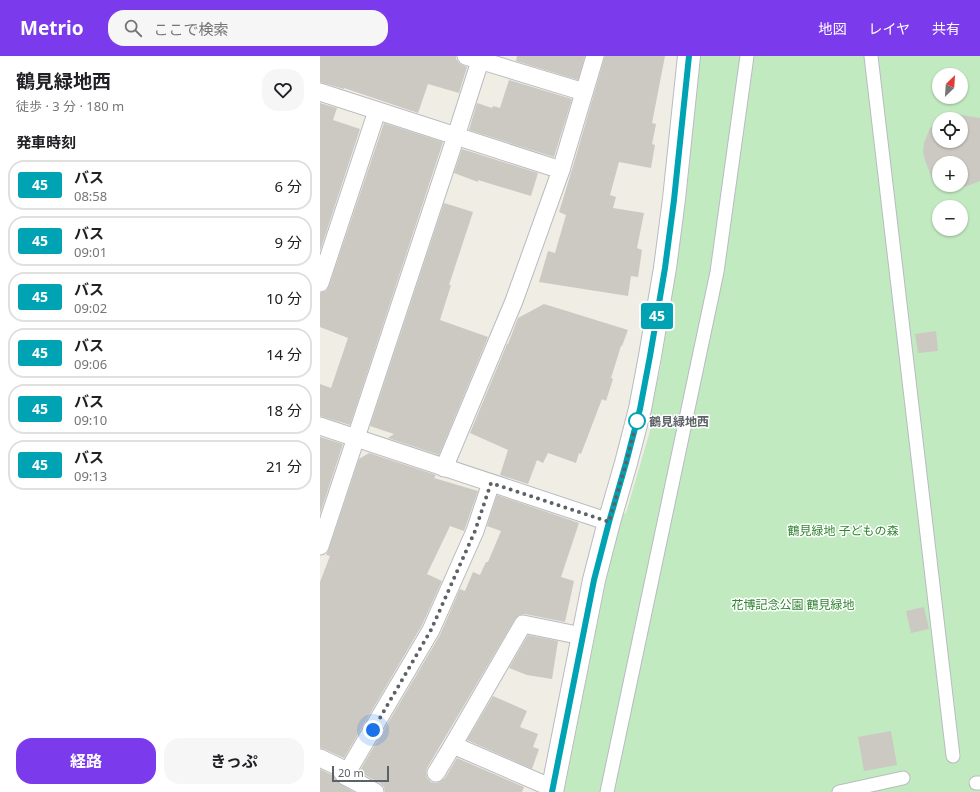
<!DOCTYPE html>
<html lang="ja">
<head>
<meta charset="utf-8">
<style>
  :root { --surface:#fff; --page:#f6f6f6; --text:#202124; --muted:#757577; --line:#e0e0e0; --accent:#7c3aed }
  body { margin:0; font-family:"Noto Sans","Noto Sans JP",sans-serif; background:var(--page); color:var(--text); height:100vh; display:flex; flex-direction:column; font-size:15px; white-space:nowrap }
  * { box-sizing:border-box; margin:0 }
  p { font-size:13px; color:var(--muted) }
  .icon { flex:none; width:22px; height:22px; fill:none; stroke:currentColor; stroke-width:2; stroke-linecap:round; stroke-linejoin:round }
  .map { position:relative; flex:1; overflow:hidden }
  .panel { display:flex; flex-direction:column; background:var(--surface); width:320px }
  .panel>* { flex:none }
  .badge { padding:0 8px; border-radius:3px; font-size:14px; line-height:26px }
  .needle { width:26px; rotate:25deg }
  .fabs { position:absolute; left:612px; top:12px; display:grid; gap:8px }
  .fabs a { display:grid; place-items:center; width:36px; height:36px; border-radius:50%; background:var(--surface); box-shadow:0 1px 3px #0004; font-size:20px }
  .scale { position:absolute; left:12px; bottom:10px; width:57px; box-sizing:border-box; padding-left:4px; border:2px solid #5d6267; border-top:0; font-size:11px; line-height:14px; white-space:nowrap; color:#5d6267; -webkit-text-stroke:3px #fff; paint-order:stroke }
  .you { position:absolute; width:20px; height:20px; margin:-10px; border:3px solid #fff; border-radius:50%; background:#1a73e8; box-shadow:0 0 0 6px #1a73e833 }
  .map>.badge { position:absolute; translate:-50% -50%; box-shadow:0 0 0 2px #fff }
  h2 { padding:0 16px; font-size:15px; line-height:36px }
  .round { display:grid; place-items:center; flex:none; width:42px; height:42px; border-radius:16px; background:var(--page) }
  .summary { display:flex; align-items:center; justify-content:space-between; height:68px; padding:0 16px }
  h1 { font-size:19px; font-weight:700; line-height:30px }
  .action { display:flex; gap:8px; margin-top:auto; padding:8px 16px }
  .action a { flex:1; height:46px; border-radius:16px; background:var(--accent); color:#fff; font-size:16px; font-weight:700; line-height:46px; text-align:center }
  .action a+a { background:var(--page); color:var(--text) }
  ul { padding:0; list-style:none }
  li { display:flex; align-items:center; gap:12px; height:50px; margin:0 8px 6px; padding:0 8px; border:2px solid var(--line); border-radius:16px }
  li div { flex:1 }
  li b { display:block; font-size:15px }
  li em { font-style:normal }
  li .badge { min-width:44px; font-weight:700; text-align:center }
  header { display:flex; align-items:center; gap:24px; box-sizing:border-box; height:56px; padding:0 20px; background:var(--accent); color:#fff }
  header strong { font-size:19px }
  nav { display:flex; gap:22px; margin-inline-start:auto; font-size:14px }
  .search { width:280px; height:36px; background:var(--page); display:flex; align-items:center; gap:10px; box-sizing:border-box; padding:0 14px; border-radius:16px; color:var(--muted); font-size:15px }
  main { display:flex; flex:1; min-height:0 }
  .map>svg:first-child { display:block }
  .green { fill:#c2eac0; fill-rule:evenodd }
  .building { fill:#ccc8c2 }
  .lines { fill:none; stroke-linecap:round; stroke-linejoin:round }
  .pedestrian-casing { stroke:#b8bbc0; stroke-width:15 }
  .minor-casing { stroke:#b8bbc0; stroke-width:19 }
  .tertiary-casing { stroke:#b8bbc0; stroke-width:24 }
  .pedestrian { stroke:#fff; stroke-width:13 }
  .minor { stroke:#fff; stroke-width:17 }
  .tertiary { stroke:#fff; stroke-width:22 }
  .line-casing { stroke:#fff; stroke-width:9 }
  .line { stroke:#00a3b4; stroke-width:6 }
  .walk { stroke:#5d6267; stroke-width:4; stroke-dasharray:0 7.2 }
  .stop-dot { fill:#fff; stroke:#00a3b4; stroke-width:2 }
  .labels { text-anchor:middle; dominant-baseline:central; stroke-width:3; stroke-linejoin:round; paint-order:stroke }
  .stop-label { font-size:12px; font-weight:bold; fill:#5d6267; stroke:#fff; text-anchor:start }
  .park-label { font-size:12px; fill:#2e852f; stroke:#fff }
</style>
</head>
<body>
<header>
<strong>Metrio</strong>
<div class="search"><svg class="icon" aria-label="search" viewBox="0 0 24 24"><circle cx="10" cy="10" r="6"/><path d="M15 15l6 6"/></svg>ここで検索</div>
<nav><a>地図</a><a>レイヤ</a><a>共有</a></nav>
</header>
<main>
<section class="panel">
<div class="summary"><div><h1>鶴見緑地西</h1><p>徒歩 · 3 分 · 180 m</p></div><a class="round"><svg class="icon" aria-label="heart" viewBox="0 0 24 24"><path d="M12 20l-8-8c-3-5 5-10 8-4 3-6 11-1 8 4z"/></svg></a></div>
<h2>発車時刻</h2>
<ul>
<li><span class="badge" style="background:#00a3b4;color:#fff">45</span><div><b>バス</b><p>08:58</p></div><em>6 分</em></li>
<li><span class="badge" style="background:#00a3b4;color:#fff">45</span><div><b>バス</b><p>09:01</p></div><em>9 分</em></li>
<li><span class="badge" style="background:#00a3b4;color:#fff">45</span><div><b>バス</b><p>09:02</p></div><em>10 分</em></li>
<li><span class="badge" style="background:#00a3b4;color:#fff">45</span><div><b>バス</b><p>09:06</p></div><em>14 分</em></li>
<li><span class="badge" style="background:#00a3b4;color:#fff">45</span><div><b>バス</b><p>09:10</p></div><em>18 分</em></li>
<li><span class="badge" style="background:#00a3b4;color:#fff">45</span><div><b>バス</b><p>09:13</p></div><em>21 分</em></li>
</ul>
<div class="action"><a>経路</a><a>きっぷ</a></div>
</section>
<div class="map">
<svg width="660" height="736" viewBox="0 0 660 736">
  <rect width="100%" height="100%" fill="#f0ede5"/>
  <path class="green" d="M380,0h280v736h-416l42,-212 16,-66 4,-1 26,-89 -4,-3 12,-51 26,-171zM619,19h22v22h-22zM619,63h22v22h-22zM619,107h22v22h-22zM619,151h22v22h-22z"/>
  <g class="building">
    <path d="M0,0h136v3l3,4 8,4 -8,26 -31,-9 -10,29 -74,-25v1l-24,-7z"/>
    <path d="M197,0h68l-7,24 -62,-19z"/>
    <path d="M285,0h60l-13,67 4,1 -4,20 3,1 -4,23 -32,-6 -9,33 6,2 -3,11 31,5 -7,35 5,2 -4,27 -7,-1 -3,20 -89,-14 9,-31 7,2 4,-14 7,-24 -7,-3 15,-49z"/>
    <path d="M189,24l63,19 -18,58 -85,-27 8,-27 15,5 1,-2 7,2z"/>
    <path d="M0,47l17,5 -4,12 27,9 -40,122z"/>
    <path d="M641,59l19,3v63l-10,4 -8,2 -13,-1 -2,-1h14v-22h-22v20l-6,-2 -8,-21 -2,-8 1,-9 6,-15 9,-6v19h22v-22h-18l5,-3z"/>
    <path d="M64,67l59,19 -93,283 -30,-9v-32l11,4 17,-50 -28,-11v-34l6,-2 3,-5z"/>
    <path d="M142,93l76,24 -7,23 -53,-16v2l-24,-9z"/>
    <path d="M124,147l29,9 -24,73h2l-11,35 48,17 -49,118 -51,-17 6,-4 -24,-8z"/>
    <path d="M224,248l84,26 -6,16h-1l-10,32 2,1 -7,22 -4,-2 -21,55 -2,-1 -3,10 -28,-10 -5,10 -6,-3 -9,24 -28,-9 8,-25 -38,-17 37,-89h1l10,-26z"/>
    <path d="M616,275l2,20 -20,2 -3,-19z"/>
    <path d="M0,381l23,7 -23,70z"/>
    <path d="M49,397l67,22 -2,3 44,13 -14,40 -14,-5 -23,48 15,7 -20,44 -78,133 -20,-9 -4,-1v-166l10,-26 -4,-1 3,-6 30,-90z"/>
    <path d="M177,439l82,28 -18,54 13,4 -9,41 -40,-8 -6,1 -4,4 -88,149 -1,5 1,5 4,4 5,1 4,-1 5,-4 12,-20 67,29 -2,5h-137l-1,-5 -4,-4 -21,-11 81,-137 20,-46 5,2 8,-19 7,3 6,-13h2l13,-31 -14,-5z"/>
    <path d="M604,551l5,22 -18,4 -5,-22z"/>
    <path d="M208,579l30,6 -6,38 -25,-4 -18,-7z"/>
    <path d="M173,640l34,15 -7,16 18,7 -5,13 6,2 -7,20 -65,-29z"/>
    <path d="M571,675l6,34 -33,6 -6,-34z"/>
    <path d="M0,713l12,6 8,9 14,8h-34z"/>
  </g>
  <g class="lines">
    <defs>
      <g id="pedestrian">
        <path d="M551,0l82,700"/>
        <path d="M656,727h4"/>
        <path d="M287,736l110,-520 30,-216"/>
        <path d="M519,736l64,-14"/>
      </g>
      <g id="minor">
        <path d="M146,0l118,36"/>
        <path d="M0,36l241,78"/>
        <path d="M0,227l57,-172"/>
        <path d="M0,370l289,96"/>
        <path d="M124,412l70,-167 47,-131 34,-114"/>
        <path d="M0,490l136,-410 24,-75"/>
        <path d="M133,689l99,43"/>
        <path d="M0,702l19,9 6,9 30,16"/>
        <path d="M116,717l17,-28 70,-121 59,12"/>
        <path d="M25,720l86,-146 44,-99 16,-48"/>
      </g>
      <path id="tertiary" d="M232,736l42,-212 15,-58 17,-59 14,-54 10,-53 15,-88 9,-69 15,-143"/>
    </defs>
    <use href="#pedestrian" class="pedestrian-casing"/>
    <use href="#minor" class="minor-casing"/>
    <use href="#tertiary" class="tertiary-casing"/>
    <use href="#pedestrian" class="pedestrian"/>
    <use href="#minor" class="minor"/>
    <use href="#tertiary" class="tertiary"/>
  </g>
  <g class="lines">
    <defs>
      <path id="line" d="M232,736l42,-212 15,-58 17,-59 14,-54 10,-53 15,-88 9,-68 15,-144"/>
    </defs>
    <use href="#line" class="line-casing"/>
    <use href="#line" class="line"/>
    <path class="walk" d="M53,674l58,-100 44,-99 16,-48 118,39 17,-59 11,-42"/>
  </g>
  <circle class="stop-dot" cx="317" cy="365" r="8"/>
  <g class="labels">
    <g class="stop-label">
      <text x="329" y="365">鶴見緑地西</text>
    </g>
    <g class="park-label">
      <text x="523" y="474">鶴見緑地 子どもの森</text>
      <text x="473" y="548">花博記念公園 鶴見緑地</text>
    </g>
  </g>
</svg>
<div class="fabs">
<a><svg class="needle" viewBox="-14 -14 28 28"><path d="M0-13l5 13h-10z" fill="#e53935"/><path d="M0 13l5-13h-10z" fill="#757577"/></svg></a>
<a><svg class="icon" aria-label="locate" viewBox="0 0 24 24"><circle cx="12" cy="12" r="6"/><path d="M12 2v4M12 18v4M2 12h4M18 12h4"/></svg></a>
<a>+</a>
<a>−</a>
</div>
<div class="scale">20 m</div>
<div class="you" style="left:53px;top:674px"></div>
<b class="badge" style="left:337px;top:260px;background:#00a3b4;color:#fff">45</b>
</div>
</main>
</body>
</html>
